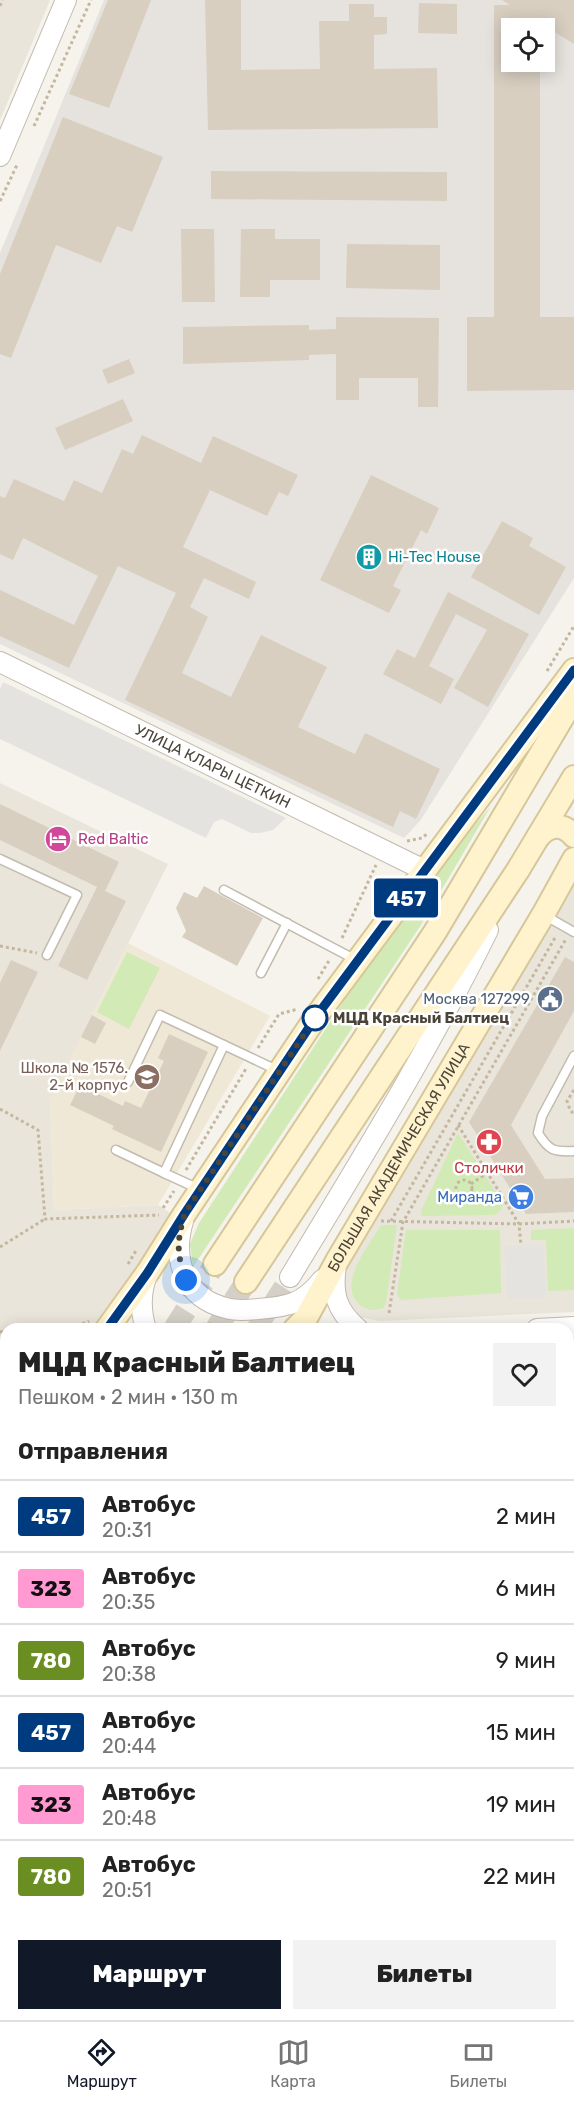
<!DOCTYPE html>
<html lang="ru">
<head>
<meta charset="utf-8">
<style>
  :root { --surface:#fff; --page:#f2f2f2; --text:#222; --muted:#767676; --line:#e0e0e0; --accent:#111827 }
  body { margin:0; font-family:Rubik,sans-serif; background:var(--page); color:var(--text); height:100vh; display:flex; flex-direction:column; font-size:22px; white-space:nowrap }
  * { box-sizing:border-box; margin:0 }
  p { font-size:20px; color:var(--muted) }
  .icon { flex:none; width:33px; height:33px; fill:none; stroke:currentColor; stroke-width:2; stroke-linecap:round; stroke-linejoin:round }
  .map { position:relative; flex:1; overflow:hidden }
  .side { position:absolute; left:0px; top:1323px; width:574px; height:698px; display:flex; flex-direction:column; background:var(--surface); border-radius:18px 18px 0 0; box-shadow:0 3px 15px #0003 }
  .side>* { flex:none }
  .badge { padding:0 12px; border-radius:4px; font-size:21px; line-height:39px }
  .fabs { position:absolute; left:501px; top:18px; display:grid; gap:12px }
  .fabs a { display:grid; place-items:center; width:54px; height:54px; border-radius:0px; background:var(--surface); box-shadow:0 3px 15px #0003; font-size:30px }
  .you { position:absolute; width:30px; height:30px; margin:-15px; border:4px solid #fff; border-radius:50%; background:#1a73e8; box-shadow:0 0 0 9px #1a73e833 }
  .map>.badge { position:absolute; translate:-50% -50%; box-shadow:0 0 0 3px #fff }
  h2 { padding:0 18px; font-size:22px; line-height:54px }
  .round { display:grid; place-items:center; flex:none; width:63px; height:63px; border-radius:0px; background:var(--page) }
  .summary { display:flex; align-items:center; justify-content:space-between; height:102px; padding:0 18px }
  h1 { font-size:28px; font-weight:800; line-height:45px }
  .button { display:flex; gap:12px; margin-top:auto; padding:12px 18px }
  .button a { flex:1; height:69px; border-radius:0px; background:var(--accent); color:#fff; font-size:24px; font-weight:800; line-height:69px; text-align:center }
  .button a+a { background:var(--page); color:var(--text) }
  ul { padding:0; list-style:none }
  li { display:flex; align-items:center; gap:18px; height:72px; padding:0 18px; border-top:2px solid var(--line) }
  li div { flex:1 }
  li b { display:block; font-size:22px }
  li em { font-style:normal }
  li .badge { min-width:66px; font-weight:700; text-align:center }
  .tab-bar { display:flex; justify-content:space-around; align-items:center; height:84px; border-top:2px solid var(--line); background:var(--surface); font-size:16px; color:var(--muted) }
  .tab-bar a { display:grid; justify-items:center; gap:3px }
  .tab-bar .current { color:var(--accent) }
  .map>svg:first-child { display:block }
  .residential { fill:#eae5da }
  .commercial { fill:#f7ead8 }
  .industrial { fill:#e6e2dd; fill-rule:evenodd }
  .education { fill:#efe8d6 }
  .green { fill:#d2eab5 }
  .parking { fill:#e5e3e0 }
  .building { fill:#d8cfc1 }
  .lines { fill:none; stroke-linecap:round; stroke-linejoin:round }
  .tertiary-tunnel { stroke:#d4d0c8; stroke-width:20; stroke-dasharray:20 10; stroke-linecap:butt }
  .secondary-tunnel { stroke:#d4d0c8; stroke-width:22; stroke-dasharray:22 11; stroke-linecap:butt }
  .service-casing { stroke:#c2bbae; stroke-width:11 }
  .tertiary-casing { stroke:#c2bbae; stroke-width:22 }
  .secondary-casing { stroke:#d6c79b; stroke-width:26 }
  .path { stroke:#c4b79f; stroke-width:3; stroke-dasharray:3 3; stroke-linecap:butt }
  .service { stroke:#fff; stroke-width:8 }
  .tertiary { stroke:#fff; stroke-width:20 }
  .secondary { stroke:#fff3cd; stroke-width:22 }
  .rail-casing { stroke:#9a9a9a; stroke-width:7 }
  .rail { stroke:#fff; stroke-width:4.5; stroke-dasharray:14; stroke-linecap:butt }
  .line-casing { stroke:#fff; stroke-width:14 }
  .line { stroke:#003b80; stroke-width:9 }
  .walk { stroke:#4b4439; stroke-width:6; stroke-dasharray:0 10.8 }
  .stop-dot { fill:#fff; stroke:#003b80; stroke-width:3 }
  .labels { text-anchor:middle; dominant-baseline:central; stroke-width:5; stroke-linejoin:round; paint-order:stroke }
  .culture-label { font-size:15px; fill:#0d838f; stroke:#fff; text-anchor:start }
  .street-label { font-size:15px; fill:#4b4439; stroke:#fff }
  .hotel-label { font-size:15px; fill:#b23c85; stroke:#fff; text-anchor:start }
  .service-label { font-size:15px; fill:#4e5e75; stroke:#fff; text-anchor:end }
  .stop-label { font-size:15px; font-weight:bold; fill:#4b4439; stroke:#fff; text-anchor:start }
  .education-label { font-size:15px; fill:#785e54; stroke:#fff; text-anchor:end }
  .health-label { font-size:15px; fill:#be3a42; stroke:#fff }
  .shop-label { font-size:15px; fill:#366cbe; stroke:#fff; text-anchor:end }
</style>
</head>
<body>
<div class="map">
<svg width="574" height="2020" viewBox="0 0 574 2020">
  <rect width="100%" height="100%" fill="#f6f3ec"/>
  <g class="residential">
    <path d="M0,0h50l-50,120z"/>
    <path d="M0,783l168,81 -118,235 4,111 104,-5 14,9 -74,110 -7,5h-85v13h-6z"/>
    <path d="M574,881v431l-194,9 -22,-4 -9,-7 -9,-28 4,-12 197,-327z"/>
  </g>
  <g class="commercial">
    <path d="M569,1345h5v120l-5,1z"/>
    <rect x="0" y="1384" width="6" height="124"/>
  </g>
  <g class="industrial">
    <path d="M104,0h470v578l-154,243 -16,17 -404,-194v-391zM512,28h32v34h-32z"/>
    <path d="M0,1968h6v46h443v3l24,3h-473z"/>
  </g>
  <path class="education" d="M128,943l142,73 -112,189 -104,5 -4,-112z"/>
  <g class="green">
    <path d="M491,806l-70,119 -228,342 -3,-23 9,-21 180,-276 54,-72z"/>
    <path d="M127,952l33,16 -31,61 -32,-17z"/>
    <path d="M458,1133l45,71 -2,6 -7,5 -72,1 -1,-5z"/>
    <path d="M381,1225h16l-11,78 -3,5c-9,3 -16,3 -23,-3 -24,-20 9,-60 21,-80z"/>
    <path d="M574,1228v62l-26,1 -2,-51h-15v-10z"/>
    <path d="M406,1230h94l1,63 -101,7 -3,-6z"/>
  </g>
  <g class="parking">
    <path d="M3,682l283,136 -13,12 -13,3h-9l-29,-14 -8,3 -8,16 -206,-99v-50z"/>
    <path d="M543,1244l3,53 -39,2 -3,-53z"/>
  </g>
  <g class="building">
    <path d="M108,0h43l-42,108 -40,-14z"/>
    <path d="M205,0h36v70l79,-1 -1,-48h30v-17h25v13h13v17l-13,1v34l63,-1 1,60 -230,2z"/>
    <path d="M502,0h72v44l-26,-16h-36v34h28v255h34v73l-107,1v-74h27v-312h16z"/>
    <path d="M419,3l38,1v30l-39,-1z"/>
    <path d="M63,117l100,40 -31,75 -15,-6 -16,37 -45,-18 -45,113 -11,-4v-80z"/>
    <path d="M211,171l236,1v29l-236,-2z"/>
    <path d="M181,229h33l1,73h-33z"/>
    <path d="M241,229h34v10h45v41h-50v17h-30z"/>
    <path d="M347,244l93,1v45l-94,-2z"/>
    <path d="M336,317l103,1 -1,89h-20v-29h-59v22h-23v-46l-27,1v5l-126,4v-37l126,-2v5l27,-1z"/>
    <path d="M129,359l6,14 -27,11 -6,-14z"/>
    <path d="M123,399l10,22 -68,29 -10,-22z"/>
    <path d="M142,435l59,28 12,-27 85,39 -10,21 -9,-4 -12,24 -57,-26 -27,57 73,35 -7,17 -45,-21 -14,29 18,10 -26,56 49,24 30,-62 66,32 -29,60 57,27 10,-21 75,36 -24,50 -16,-8 -7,16 -268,-127 51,-107 -58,-27 -49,102 -69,-32v-46l74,35 24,-49 -75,-38 -10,22 -13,-6v-58l5,2 9,-19 50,22 10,-21 28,13 20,-44 11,5z"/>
    <path d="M371,475l68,33 -12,26 -6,-4 -28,56 8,4 -12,23 -69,-33z"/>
    <path d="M502,521l31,17 -4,8 37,21 -27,48 -68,-38z"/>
    <path d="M448,592l81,42 -41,73 -34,-19 33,-58 -31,-16 -27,52 25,13 -13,25 -58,-30 14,-25 18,9z"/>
    <path d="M0,804l119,58 -14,29 21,10 -39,79 -29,-14 39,-79 -97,-47z"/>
    <path d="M204,886l59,32 -26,48 -55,-29 4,-6 -10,-23 8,-16 13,6z"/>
    <path d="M565,957l9,5v49l-63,114 34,54 29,-1v34l-48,2 -57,-92z"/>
    <path d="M11,960l27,12 -38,79v-68z"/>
    <path d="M92,1015l14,8 -11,21 -14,-7z"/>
    <path d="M169,1034l39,18 -47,100 -49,-23 2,-3 -44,-21 10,-20 43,21 2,-5 16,7 23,-47 -6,-3z"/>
  </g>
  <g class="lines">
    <g class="tertiary-tunnel">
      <path d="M256,1329l34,-52"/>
      <path d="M0,1774l6,-11"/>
    </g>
    <g class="secondary-tunnel">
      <path d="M174,1329l41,-65"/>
      <path d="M216,1329l30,-47"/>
      <path d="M0,1630l6,-11"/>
      <path d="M0,1706l6,-11"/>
    </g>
    <defs>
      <g id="service">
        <path d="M0,859l77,36 -30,60"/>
        <path d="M224,890l132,70"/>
        <path d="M544,915l30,17"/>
        <path d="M261,973l26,-50"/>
        <path d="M574,1056l-32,60 -4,17c11,18 16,19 36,18"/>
        <path d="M128,1082l32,-67 119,56"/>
        <path d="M116,1150l48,23"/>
        <path d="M199,1189l-35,-16 60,-128"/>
        <path d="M0,1494h6"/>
        <path d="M568,1526h6"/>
        <path d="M568,1550h3"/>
        <path d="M568,1811l6,1"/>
        <path d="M0,1887l6,-8"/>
        <path d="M568,1913l6,1"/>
        <path d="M0,1929l6,1"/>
        <path d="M568,1967l6,-3"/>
        <path d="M368,2020v-6"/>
        <path d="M410,2020v-6"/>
      </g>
      <g id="tertiary">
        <path d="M0,156l66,-156"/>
        <path id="s1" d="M0,662l426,209"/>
        <path d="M183,1221c-11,38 1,77 43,87 9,3 22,2 32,1 29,-2 45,-5 64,-29"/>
        <path d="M336,1264c-4,29 -1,45 22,65"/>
        <path d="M290,1277c69,-114 139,-227 198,-347"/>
        <path d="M146,1329c-6,-19 -6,-36 1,-54"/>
        <path d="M537,1329l37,-2"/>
      </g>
      <g id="secondary">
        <path d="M538,837c11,-13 25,-14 36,-1"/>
        <path d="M215,1264l220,-332 139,-234"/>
        <path d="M246,1282l272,-412 56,-93"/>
        <path d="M107,1329l41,-57 37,-59 133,-199 256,-344"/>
        <path id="s2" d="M295,1329l11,-11 31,-57 206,-346 31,-56"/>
        <path d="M0,1358l6,-1"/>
      </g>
    </defs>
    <use href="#service" class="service-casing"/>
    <use href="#tertiary" class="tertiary-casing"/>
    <use href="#secondary" class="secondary-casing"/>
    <g class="path">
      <path d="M0,6l2,-6"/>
      <path d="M34,126l57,-126"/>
      <path d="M0,201l17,-36"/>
      <path d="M547,671l27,-45"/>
      <path d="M407,841l15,-3 6,-5"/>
      <path d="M342,938l34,-73"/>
      <path d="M0,946l37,7"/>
      <path d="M318,979l12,-20"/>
      <path d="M258,1048l21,-34 19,-5"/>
      <path d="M574,1090l-7,11 3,9 4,4"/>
      <path d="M0,1109l38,21 7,89 114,-4"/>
      <path d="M458,1125l61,99 2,21"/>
      <path d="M186,1170l61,-103"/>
      <circle cx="464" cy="1188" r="8"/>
      <path d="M471,1184l16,-11"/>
      <path d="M163,1208l11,-17"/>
      <path d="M381,1221l138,3 55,-3"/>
      <path d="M391,1221l165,-285"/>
      <path d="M0,1247l45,-28"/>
      <path d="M128,1264l9,-15"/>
      <path d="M389,1313l14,-91 163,-283"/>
      <path d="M161,1324l4,2 49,-2"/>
      <path d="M47,1329l28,-2 14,-6"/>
      <path d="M0,1332l6,-1"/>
    </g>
    <use href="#service" class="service"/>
    <use href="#tertiary" class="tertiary"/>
    <use href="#secondary" class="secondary"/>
    <defs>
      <g id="rail">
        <path d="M568,1483l6,-1"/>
        <path d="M568,1493l6,-1"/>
        <path d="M0,1526h6"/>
        <path d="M0,1536h6"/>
        <path d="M0,1652h6"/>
        <path d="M568,1682l6,1"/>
        <path d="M0,1957l6,1"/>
        <path d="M568,1986h6"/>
      </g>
    </defs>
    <use href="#rail" class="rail-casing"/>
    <use href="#rail" class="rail"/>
  </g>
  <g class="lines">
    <defs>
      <path id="line" d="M107,1329l41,-57 37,-59 133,-199 256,-344"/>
    </defs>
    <use href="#line" class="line-casing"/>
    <use href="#line" class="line"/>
    <path class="walk" d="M186,1280c-10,-27 -9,-40 -1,-67l133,-199 -3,4"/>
  </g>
  <defs>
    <symbol id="building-disc" viewBox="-11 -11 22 22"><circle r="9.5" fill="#0f9aa8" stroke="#fff"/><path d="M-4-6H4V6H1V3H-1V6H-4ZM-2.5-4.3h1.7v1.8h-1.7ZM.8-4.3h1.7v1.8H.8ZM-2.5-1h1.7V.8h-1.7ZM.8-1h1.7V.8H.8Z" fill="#fff"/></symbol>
    <symbol id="hotel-disc" viewBox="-11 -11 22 22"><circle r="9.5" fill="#d1479c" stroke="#fff"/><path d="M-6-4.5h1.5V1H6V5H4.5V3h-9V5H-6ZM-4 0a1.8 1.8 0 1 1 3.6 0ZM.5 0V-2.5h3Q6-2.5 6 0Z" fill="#fff"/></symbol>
    <symbol id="civic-disc" viewBox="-11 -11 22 22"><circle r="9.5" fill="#5c6f8a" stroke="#fff"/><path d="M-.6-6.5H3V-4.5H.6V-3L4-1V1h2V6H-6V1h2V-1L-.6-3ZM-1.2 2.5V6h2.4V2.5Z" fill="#fff"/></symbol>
    <symbol id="school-disc" viewBox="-11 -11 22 22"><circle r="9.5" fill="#8d6e63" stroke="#fff"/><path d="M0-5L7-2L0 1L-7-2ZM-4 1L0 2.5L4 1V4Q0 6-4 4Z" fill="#fff"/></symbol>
    <symbol id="pharmacy-disc" viewBox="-11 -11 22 22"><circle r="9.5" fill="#e0444e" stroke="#fff"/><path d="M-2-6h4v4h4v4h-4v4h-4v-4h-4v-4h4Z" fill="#fff"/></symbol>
    <symbol id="supermarket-disc" viewBox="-11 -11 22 22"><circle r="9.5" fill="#3f7fe0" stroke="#fff"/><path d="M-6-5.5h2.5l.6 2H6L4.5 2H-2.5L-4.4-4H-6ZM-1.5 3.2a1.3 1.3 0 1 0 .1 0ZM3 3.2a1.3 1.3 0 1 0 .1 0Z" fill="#fff"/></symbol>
  </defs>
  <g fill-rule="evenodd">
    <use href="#building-disc" x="354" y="542" width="30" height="30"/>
    <use href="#hotel-disc" x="43" y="824" width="30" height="30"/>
    <use href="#civic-disc" x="535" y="984" width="30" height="30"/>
    <use href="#school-disc" x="132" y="1062" width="30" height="30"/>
    <use href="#pharmacy-disc" x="474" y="1127" width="30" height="30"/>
    <use href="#supermarket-disc" x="506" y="1182" width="30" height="30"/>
  </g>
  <circle class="stop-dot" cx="315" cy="1018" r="12"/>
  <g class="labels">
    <g class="culture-label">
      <text x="388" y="557">Hi-Tec House</text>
    </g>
    <g class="street-label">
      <text stroke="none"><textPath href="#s1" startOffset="237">УЛИЦА КЛАРЫ ЦЕТКИН</textPath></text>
      <text stroke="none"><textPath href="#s2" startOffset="201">БОЛЬШАЯ АКАДЕМИЧЕСКАЯ УЛИЦА</textPath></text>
    </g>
    <g class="hotel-label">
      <text x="78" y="839">Red Baltic</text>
    </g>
    <g class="service-label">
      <text x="530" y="999">Москва 127299</text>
    </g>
    <g class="stop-label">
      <text x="333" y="1018">МЦД Красный Балтиец</text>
    </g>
    <g class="education-label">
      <text x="128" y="1068">Школа № 1576.<tspan x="128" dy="17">2-й корпус</tspan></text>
    </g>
    <g class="health-label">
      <text x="489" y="1168">Столички</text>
    </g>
    <g class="shop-label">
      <text x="502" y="1197">Миранда</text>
    </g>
  </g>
</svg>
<div class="fabs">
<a><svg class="icon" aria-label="locate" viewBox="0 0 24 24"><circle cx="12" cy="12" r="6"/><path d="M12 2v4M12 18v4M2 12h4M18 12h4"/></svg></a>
</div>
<div class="you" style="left:186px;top:1280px"></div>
<b class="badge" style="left:406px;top:898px;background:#003b80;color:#fff">457</b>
<section class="side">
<div class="summary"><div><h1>МЦД Красный Балтиец</h1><p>Пешком · 2 мин · 130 m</p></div><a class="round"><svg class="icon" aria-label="heart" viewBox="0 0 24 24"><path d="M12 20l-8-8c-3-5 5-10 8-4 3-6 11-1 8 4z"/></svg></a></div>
<h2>Отправления</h2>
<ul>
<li><span class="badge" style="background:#003b80;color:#fff">457</span><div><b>Автобус</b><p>20:31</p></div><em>2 мин</em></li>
<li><span class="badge" style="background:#ff9ad2;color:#111">323</span><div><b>Автобус</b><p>20:35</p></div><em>6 мин</em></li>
<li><span class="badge" style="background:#6b8e23;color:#fff">780</span><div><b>Автобус</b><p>20:38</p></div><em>9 мин</em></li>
<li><span class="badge" style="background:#003b80;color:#fff">457</span><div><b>Автобус</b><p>20:44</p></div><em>15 мин</em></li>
<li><span class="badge" style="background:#ff9ad2;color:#111">323</span><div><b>Автобус</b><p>20:48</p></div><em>19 мин</em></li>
<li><span class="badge" style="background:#6b8e23;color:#fff">780</span><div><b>Автобус</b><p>20:51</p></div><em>22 мин</em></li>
</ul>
<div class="button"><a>Маршрут</a><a>Билеты</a></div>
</section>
</div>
<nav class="tab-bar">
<a class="current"><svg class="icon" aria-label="directions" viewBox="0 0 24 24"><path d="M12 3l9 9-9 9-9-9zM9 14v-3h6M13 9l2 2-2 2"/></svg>Маршрут</a>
<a><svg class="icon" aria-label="map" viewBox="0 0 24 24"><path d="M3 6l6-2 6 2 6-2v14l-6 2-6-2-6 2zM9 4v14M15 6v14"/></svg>Карта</a>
<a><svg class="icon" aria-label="tickets" viewBox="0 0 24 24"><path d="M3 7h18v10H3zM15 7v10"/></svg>Билеты</a>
</nav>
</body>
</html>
